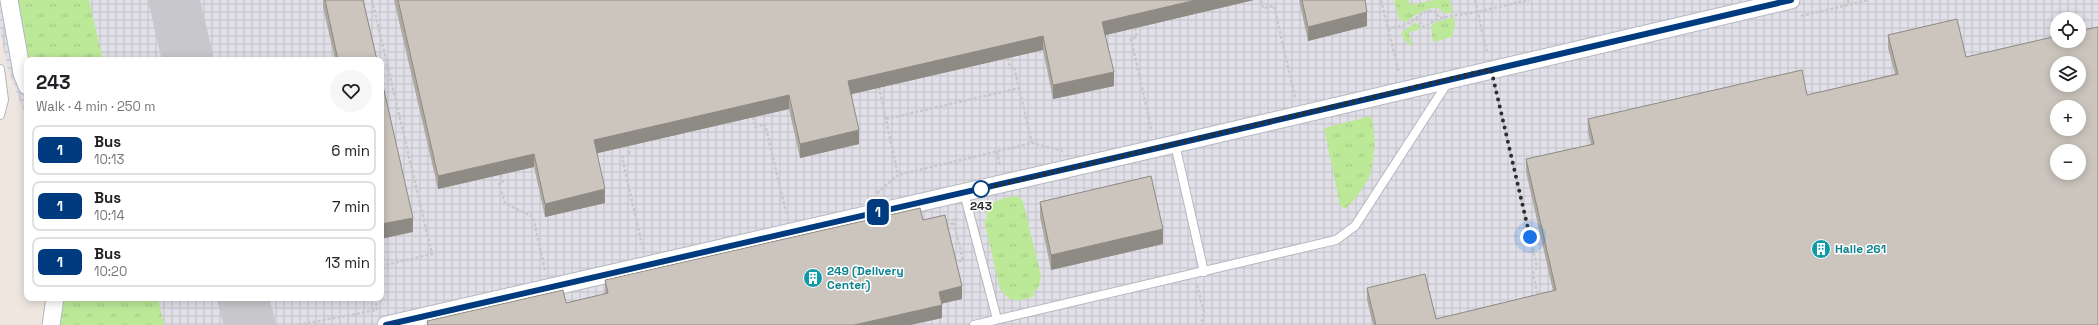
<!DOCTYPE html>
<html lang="en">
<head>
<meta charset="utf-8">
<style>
  :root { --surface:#fff; --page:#f6f6f6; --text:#202124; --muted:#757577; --line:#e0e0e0 }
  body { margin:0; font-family:"Space Grotesk",sans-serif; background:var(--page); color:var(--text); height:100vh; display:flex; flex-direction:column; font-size:15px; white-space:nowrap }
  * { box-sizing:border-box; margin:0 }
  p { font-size:13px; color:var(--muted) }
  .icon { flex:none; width:22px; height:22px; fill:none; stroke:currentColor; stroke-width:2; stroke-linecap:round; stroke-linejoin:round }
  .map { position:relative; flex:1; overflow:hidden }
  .drawer { position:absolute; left:24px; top:57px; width:360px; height:244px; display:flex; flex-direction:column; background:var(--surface); border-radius:8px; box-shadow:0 2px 10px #0003 }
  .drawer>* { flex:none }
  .badge { padding:0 8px; border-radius:6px; font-size:14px; line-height:26px }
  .buttons { position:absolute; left:2050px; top:12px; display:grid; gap:8px }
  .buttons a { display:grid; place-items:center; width:36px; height:36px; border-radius:50%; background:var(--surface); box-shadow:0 2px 10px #0003; font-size:20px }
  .you { position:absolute; width:20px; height:20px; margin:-10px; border:3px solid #fff; border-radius:50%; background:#1a73e8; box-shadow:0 0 0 6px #1a73e833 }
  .map>.badge { position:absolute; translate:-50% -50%; box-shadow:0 0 0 2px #fff }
  .round { display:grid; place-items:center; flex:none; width:42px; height:42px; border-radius:21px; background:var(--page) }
  .head { display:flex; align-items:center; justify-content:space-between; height:68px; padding:0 12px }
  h1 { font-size:19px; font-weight:700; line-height:30px }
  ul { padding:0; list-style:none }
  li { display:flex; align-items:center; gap:12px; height:50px; margin:0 8px 6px; padding:0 4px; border:2px solid var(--line); border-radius:8px }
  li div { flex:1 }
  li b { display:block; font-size:15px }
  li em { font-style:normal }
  li .badge { min-width:44px; font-weight:700; text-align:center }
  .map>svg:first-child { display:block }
  .industrial { fill:url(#industrial-grid); fill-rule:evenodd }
  .grass { fill:url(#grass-tufts) }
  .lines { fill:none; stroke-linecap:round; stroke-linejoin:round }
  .taxiway { stroke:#c8c7cc; stroke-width:51 }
  .lane-casing { stroke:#b3b7c1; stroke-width:10 }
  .street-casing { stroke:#b3b7c1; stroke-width:19 }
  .path { stroke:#c8c8c8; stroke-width:2.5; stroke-dasharray:3 2; stroke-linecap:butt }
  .lane { stroke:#fff; stroke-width:8 }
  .street { stroke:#fff; stroke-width:17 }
  .wall { fill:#afa9a3 }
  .shaded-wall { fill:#8e8a84 }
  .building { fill:#cbc5bd; stroke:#8e8a84; fill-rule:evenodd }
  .line-casing { stroke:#fff; stroke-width:9 }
  .line { stroke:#003b80; stroke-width:6 }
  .walk { stroke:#2d2d2d; stroke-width:4; stroke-dasharray:0 7.2 }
  .stop-dot { fill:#fff; stroke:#003b80; stroke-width:2 }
  .labels { text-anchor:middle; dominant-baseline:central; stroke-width:3; stroke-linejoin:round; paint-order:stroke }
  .stop-label { font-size:12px; font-weight:bold; fill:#2d2d2d; stroke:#fff }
  .culture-label { font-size:12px; font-weight:bold; fill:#0d838f; stroke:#fff; text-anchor:start }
</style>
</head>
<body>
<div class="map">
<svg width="2098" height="325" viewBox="0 0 2098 325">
  <defs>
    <pattern id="industrial-grid" width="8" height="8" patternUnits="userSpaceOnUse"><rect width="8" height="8" fill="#e1e0e8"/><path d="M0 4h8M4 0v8" fill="none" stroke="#c1c0c7"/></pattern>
    <pattern id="grass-tufts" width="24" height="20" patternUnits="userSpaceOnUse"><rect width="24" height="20" fill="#bce998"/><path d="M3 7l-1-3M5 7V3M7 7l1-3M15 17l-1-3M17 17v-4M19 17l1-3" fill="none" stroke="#a2c883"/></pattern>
  </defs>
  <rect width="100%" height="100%" fill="#efe7df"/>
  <path class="industrial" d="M0,0h2098v325h-2054l3,-27h334v-238h-354v61l-20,-55 -7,-36zM2057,19h22v22h-22zM2057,63h22v22h-22zM2057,107h22v22h-22zM2057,151h22v22h-22z"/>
  <g class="grass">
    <path d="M18,0h71l14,60h-76l-7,-24z"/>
    <path d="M1394,0h15l1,5 24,-5h16l3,12 -9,2c-6,-14 -29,0 -38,8l-7,-3z"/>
    <path d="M1454,17l1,8 -3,12 -19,5 -2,-16 5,-4z"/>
    <path d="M1416,22l5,7 -12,3 3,15 -6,-5 -5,-9z"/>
    <path d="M1371,116c5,17 4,38 0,56 -2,9 -19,32 -26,37l-5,-4 -16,-77z"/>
    <path d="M1018,196l5,5 18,75 -2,11 -6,6 2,3c-16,5 -23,9 -35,-7l-16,-69 3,-1 -1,-14 18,-7z"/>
    <path d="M62,298h96l6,27h-106z"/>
  </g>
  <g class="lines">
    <g class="taxiway">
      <path d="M174,0l14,60"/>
      <path d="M243,298l7,27"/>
    </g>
    <defs>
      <g id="lane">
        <path d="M0,69l4,31 -4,15"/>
        <path d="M1175,144l29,128"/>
        <path d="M964,193l33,126"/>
        <path d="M974,325l362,-85 19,-14 93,-144"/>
      </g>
      <g id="street">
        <path d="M9,0l13,73 5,13"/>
        <path d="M51,325l4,-27"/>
        <path d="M386,325l789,-181 616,-144"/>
      </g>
    </defs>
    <use href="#lane" class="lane-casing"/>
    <use href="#street" class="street-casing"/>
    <g class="path">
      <path d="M372,0l60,254 -51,12"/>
      <path d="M1261,0l2,8 11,-2 21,91"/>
      <path d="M1381,0l18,73"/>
      <path d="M1475,0l12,53"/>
      <path d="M1848,0l1,5"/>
      <path d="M1801,16l68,-16"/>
      <path d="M1416,18l8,9 15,-9"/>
      <path d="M1135,28l2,9 -6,2 21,93"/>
      <path d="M1388,29c6,-2 14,-3 19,-5 11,-5 15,-16 29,-12l3,6 38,-6 52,-12"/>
      <path d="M1008,58l2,10 4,-1 18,76"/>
      <path d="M879,87l19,88"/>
      <path d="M1495,87l42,180 -4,7 5,23"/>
      <path d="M753,117l2,10 10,-3 22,92"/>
      <path d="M886,119l133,-31"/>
      <path d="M628,146l2,9 -8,2 21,92"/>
      <path d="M997,152l3,14"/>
      <path d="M501,175l2,8 -4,1 6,19 28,14 12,53"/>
      <path d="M877,193l21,-18 134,-32 31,8"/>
      <path d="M945,225l9,-2"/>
      <path d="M954,263l9,-3 -10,-40 5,-1"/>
      <path d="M1197,285l7,27 -3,13"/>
      <path d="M375,298l2,12"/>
      <path d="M298,325l78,-15"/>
    </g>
    <use href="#lane" class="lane"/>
    <use href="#street" class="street"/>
  </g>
  <g class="wall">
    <path d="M323,0h40l14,60h-42l-12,-53z"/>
    <path d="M394,0h860l-149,35 9,51 -61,13 -10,-49 -192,44 8,50 -59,14 -11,-49 -192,44 8,50 -60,14 -11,-50 -96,22z"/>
    <path d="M1299,0h66l2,26 -59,15z"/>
    <path d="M1888,35l78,22 132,268h-725l-6,-25v-12l69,31 117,-28 -27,-119v-13l65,-14 -3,-13v-13l219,-24 88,-21 -7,-26z"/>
    <path d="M1040,202l123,42 -112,26 -11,-53z"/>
    <path d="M923,220l39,79 -21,5 1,14 -32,7h-483v-4l139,-18 39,-9v-14z"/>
  </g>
  <g class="shaded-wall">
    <path d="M1196,0h58l-152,36v-14z"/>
    <path d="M1367,12v14l-59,15v-14z"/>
    <path d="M1043,36v14l-195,45v-14z"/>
    <path d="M1114,72v14l-61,13v-14z"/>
    <path d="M789,95v14l-195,45v-14z"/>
    <path d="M859,130v14l-59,14v-14z"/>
    <path d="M534,154v13l-96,22v-13z"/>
    <path d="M605,189v14l-60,14v-13z"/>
    <path d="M413,218v14l-32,7v-15z"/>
    <path d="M1163,229v15l-112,26v-15z"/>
    <path d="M962,286v13l-23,5v-12z"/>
    <path d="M942,305v13l-32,7h-56z"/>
  </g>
  <g class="building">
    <path d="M325,0h38l14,60h-39z"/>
    <path d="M398,0h798l-94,22 12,50 -61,13 -10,-49 -195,45 11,49 -59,14 -11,-49 -195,45 11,49 -60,15 -11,-50 -96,22z"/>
    <path d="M1302,0h63l2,12 -59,15z"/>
    <path d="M1957,19l9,38 91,-21v5h22v-10l19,-4v298h-722l-9,-37 58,-14 11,45 120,-29 -30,-131 68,-15 -6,-25 214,-49 5,25 91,-21 -10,-39zM2057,63h22v22h-22zM2057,107h22v22h-22zM2057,151h22v22h-22z"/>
    <path d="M381,77l32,141 -32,6z"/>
    <path d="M1151,176l12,53 -112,26 -11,-53z"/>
    <path d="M920,208l3,12 22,-5 17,71 -23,6 3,13 -88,20h-426l-1,-4 136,-31 3,13 42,-10 -3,-13z"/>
  </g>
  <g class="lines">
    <defs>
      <path id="line" d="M386,325l789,-181 616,-144"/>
    </defs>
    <use href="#line" class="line-casing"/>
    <use href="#line" class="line"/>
    <path class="walk" d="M981,189l-3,1 513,-121 39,168"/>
  </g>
  <defs>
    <symbol id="building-disc" viewBox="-11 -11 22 22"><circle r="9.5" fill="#0f9aa8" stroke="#fff"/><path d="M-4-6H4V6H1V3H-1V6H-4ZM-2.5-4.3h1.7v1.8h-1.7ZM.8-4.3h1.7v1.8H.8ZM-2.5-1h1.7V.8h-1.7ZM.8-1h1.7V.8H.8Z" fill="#fff"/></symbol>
  </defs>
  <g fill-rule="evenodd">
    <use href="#building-disc" x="1810" y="238" width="22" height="22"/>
    <use href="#building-disc" x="802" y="267" width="22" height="22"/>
  </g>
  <circle class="stop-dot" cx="981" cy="189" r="8"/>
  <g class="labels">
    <g class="stop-label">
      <text x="981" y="206">243</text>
    </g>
    <g class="culture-label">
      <text x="1835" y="249">Halle 261</text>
      <text x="827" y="271">249 (Delivery<tspan x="827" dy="14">Center)</tspan></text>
    </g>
  </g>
</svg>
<div class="buttons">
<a><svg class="icon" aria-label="locate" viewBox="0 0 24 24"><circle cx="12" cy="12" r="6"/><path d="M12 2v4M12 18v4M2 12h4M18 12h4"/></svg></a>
<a><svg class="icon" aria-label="layers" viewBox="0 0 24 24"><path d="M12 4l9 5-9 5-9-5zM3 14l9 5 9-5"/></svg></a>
<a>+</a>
<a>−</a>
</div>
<div class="you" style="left:1530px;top:237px"></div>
<b class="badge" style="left:878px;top:212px;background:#003b80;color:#fff">1</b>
<section class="drawer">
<div class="head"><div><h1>243</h1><p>Walk · 4 min · 250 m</p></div><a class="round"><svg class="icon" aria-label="heart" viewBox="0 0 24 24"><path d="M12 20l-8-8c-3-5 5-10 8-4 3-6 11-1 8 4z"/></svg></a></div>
<ul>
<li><span class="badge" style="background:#003b80;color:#fff">1</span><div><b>Bus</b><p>10:13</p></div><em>6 min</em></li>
<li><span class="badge" style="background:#003b80;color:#fff">1</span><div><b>Bus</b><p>10:14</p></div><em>7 min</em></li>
<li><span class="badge" style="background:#003b80;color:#fff">1</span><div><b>Bus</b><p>10:20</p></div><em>13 min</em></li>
</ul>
</section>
</div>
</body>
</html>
